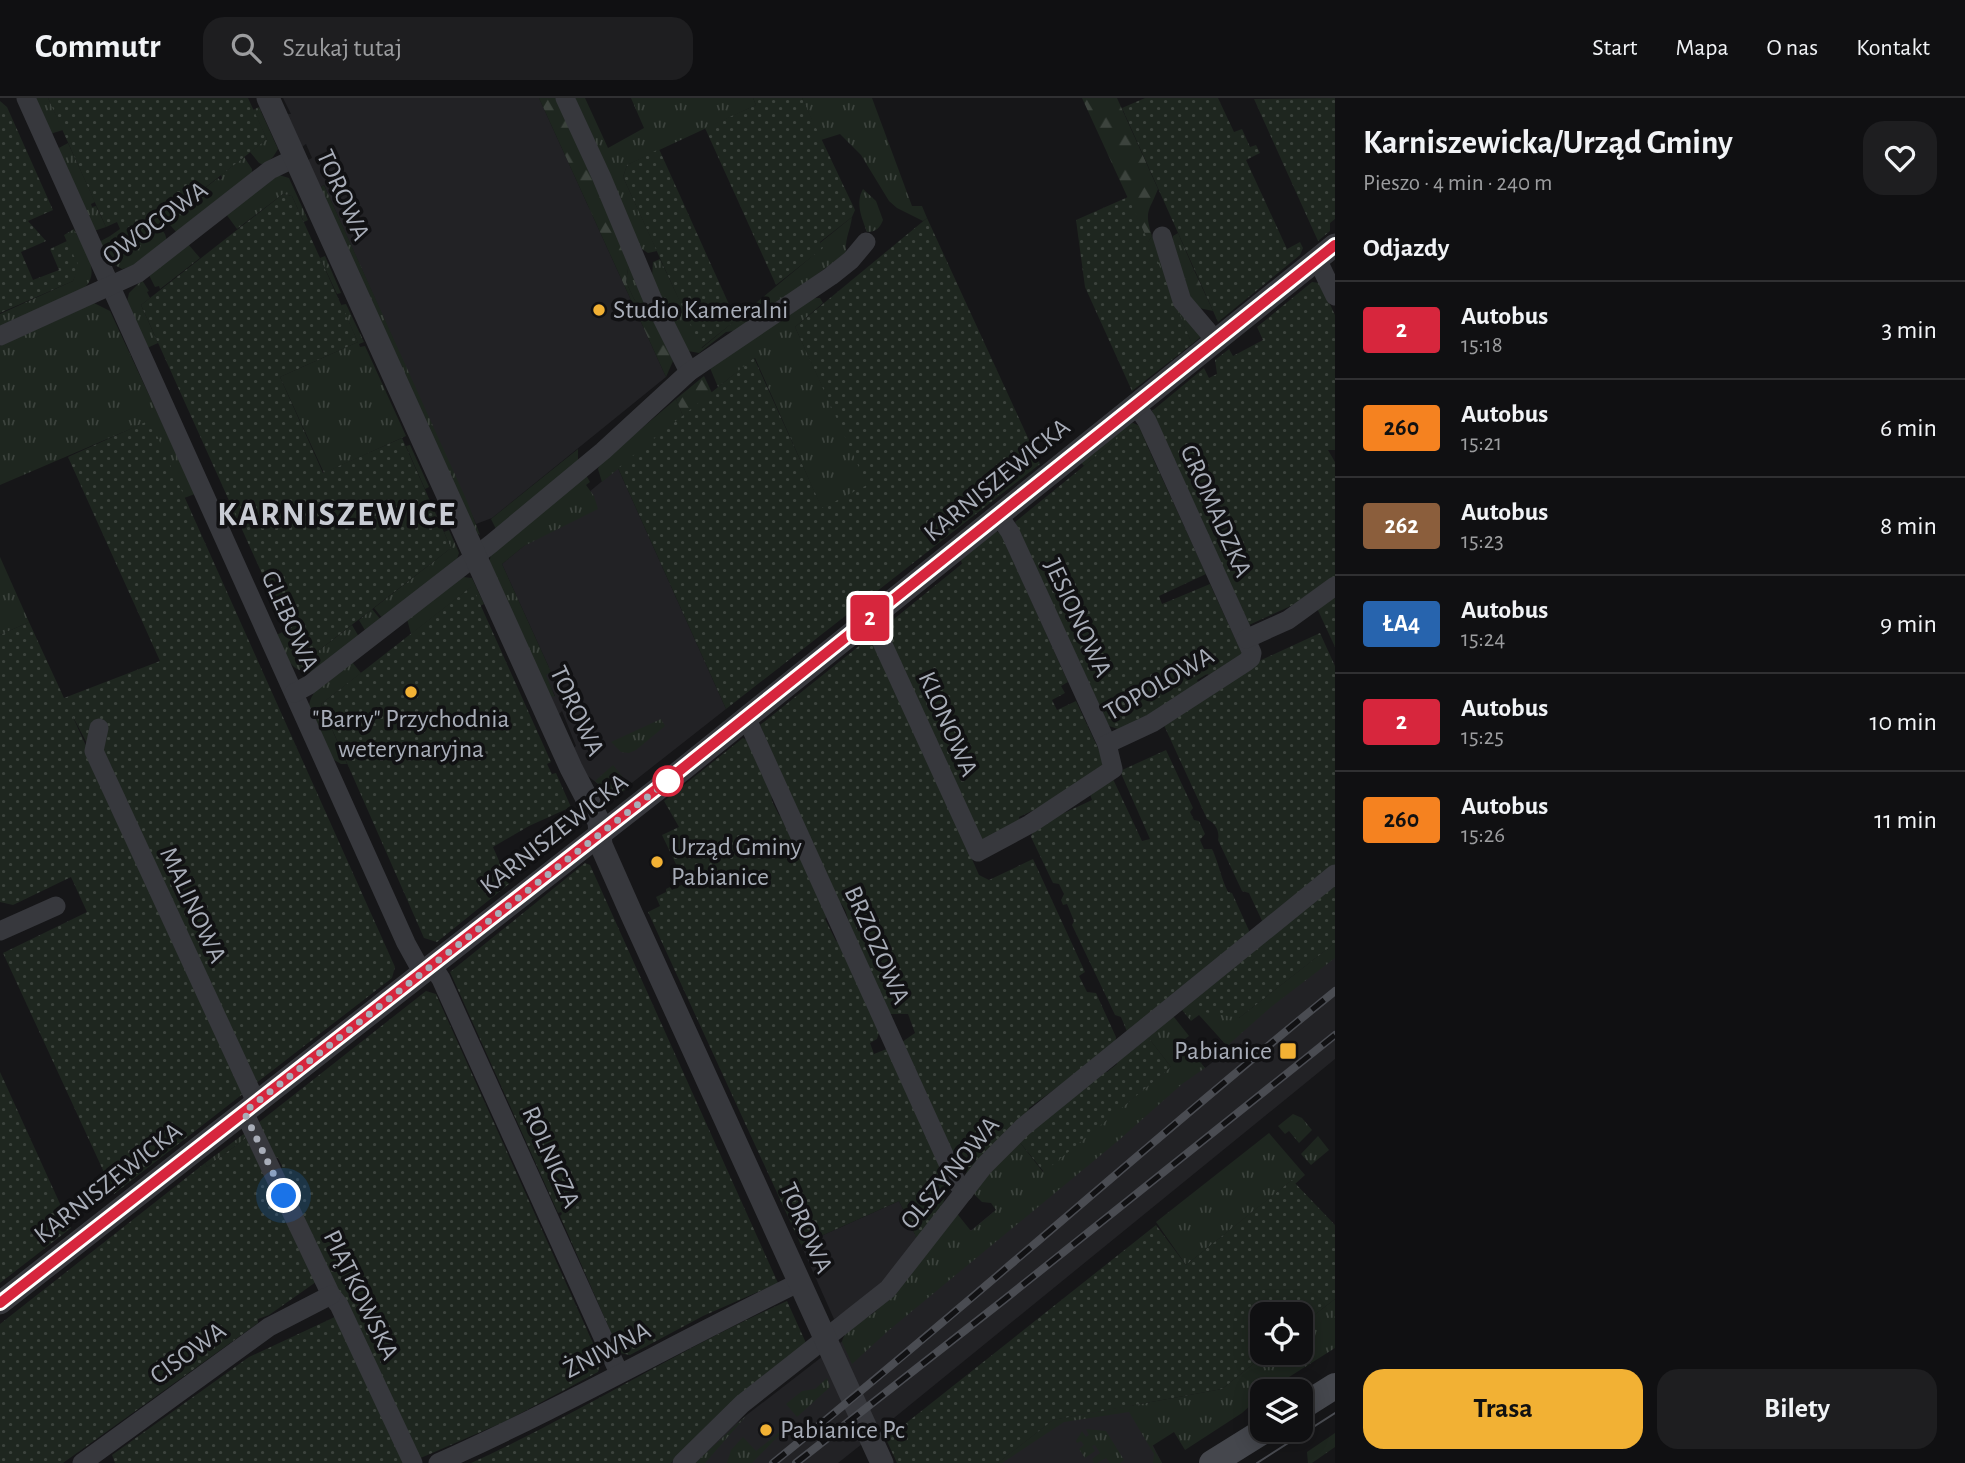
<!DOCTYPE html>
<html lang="pl">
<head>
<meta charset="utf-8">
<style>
  :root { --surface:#101012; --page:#1e1e20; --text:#f1f3f6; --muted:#9c9d9f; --line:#303032; --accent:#f2b134 }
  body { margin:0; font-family:"Alegreya Sans",sans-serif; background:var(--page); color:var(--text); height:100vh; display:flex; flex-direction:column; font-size:26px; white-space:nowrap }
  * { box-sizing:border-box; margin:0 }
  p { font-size:23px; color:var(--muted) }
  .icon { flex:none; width:38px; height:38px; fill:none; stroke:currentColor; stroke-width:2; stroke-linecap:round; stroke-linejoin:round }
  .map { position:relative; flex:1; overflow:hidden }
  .drawer { display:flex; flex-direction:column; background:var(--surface); width:630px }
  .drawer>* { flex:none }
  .badge { padding:0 14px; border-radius:5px; font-size:24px; line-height:46px }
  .controls { position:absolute; left:1250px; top:1204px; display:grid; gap:14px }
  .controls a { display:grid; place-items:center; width:63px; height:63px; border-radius:14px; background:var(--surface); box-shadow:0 4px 18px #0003,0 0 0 2px var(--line); font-size:35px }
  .you { position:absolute; width:35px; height:35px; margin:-18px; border:5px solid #fff; border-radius:50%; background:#1a73e8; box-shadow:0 0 0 10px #1a73e833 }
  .map>.badge { position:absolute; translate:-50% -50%; box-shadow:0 0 0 4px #fff }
  h2 { padding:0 28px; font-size:26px; line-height:63px }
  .round { display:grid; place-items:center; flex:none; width:74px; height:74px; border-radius:21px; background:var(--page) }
  .headline { display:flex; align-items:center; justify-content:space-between; height:119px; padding:0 28px }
  h1 { font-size:33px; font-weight:700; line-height:52px }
  .button { display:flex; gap:14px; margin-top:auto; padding:14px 28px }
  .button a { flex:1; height:80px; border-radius:21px; background:var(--accent); color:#111; font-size:28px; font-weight:700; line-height:80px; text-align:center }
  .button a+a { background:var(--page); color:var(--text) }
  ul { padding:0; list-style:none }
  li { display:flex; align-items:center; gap:21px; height:98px; padding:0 28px; border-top:2px solid var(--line) }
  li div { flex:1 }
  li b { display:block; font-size:26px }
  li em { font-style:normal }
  li .badge { min-width:77px; font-weight:700; text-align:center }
  header { display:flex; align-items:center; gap:42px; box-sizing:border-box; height:98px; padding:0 35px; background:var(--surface); border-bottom:2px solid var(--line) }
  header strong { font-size:33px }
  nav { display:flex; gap:38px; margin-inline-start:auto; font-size:24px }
  .search { width:490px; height:63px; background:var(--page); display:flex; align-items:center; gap:18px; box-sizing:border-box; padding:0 24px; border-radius:21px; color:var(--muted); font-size:26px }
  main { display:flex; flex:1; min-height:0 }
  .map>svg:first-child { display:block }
  .built { fill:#222225 }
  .grass { fill:url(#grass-tufts) }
  .forest { fill:url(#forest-firs) }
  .garden { fill:url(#garden-dots) }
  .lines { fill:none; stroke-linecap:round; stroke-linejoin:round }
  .minor { stroke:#37383d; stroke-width:19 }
  .tertiary { stroke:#37383d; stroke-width:23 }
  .secondary { stroke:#45474d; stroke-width:26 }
  .tram { stroke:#4a4c52; stroke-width:2 }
  .rail-casing { stroke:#4a4c52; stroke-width:8 }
  .rail { stroke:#111113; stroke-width:5; stroke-dasharray:16; stroke-linecap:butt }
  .line-casing { stroke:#fff; stroke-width:16 }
  .line { stroke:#d7263d; stroke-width:10 }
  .walk { stroke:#a8adb8; stroke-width:7; stroke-dasharray:0 12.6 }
  .poi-dot { fill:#f2b134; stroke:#111113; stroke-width:2.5 }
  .stop-dot { fill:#fff; stroke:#d7263d; stroke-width:3.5 }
  .labels { text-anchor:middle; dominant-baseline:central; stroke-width:7; stroke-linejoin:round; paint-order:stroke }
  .street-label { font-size:26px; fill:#a8adb8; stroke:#111113 }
  .poi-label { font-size:26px; fill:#a8adb8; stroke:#111113; text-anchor:start }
  .district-label { font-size:33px; font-weight:bold; letter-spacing:2px; fill:#c9ccd4; stroke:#111113 }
</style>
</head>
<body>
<header>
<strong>Commutr</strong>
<div class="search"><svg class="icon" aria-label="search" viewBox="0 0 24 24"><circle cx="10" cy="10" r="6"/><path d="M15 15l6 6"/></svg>Szukaj tutaj</div>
<nav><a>Start</a><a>Mapa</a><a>O nas</a><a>Kontakt</a></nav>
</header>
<main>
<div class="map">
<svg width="1335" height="1365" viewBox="0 0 1335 1365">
  <defs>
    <pattern id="grass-tufts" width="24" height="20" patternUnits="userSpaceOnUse" patternTransform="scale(1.75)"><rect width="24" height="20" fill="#1e261f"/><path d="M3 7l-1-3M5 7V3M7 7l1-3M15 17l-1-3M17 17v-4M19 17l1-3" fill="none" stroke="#3c433d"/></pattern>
    <pattern id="forest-firs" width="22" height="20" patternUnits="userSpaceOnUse" patternTransform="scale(1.75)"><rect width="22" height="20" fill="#1e261f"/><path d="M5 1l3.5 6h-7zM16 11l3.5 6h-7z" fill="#3c433d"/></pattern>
    <pattern id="garden-dots" width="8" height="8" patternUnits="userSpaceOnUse" patternTransform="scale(1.75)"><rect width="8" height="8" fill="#1e261f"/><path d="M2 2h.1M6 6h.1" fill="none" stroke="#3c433d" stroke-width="1.8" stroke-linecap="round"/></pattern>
  </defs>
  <rect width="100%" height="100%" fill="#161618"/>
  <g class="built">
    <path d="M283,0h256l127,279 -174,141 -16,6 -152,-339 -6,4 -12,-28 6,-3 -6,-14 -4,3 -15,-33h4z"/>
    <path d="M618,370l108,241 -112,88 -26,-21 -16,-27 4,-3 -14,-35 -4,4 -8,-19h5l-10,-21 6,-3 -49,-108z"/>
    <path d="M1335,845v116l-473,385 -24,19h-143l40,-39 141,-109 94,-84 220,-180 15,17 24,-19 -11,-14z"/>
    <path d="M899,1103l19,40 -38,48 -46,30 -33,-74z"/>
    <path d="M1132,1307l30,58h-164l55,-43z"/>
  </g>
  <g class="grass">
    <path d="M34,0h14l15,32 -13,4z"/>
    <path d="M575,0h10l23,50 36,-20 -13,-30h122l3,7 -129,60 -4,12 34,74 -9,2 -9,-6z"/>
    <path d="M802,0h70l40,108h10l5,12 -4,3 -26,-13 -8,-7 -28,-46 -21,-21 -19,6z"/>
    <path d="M259,9l19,42 -5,8 -9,8 -5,-2 -9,-11 17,-13 -14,-29z"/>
    <path d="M68,45l27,59 -4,2 1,3 4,-1 10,21 -12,4 -37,-82z"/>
    <path d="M244,59l8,12v5l-75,59 -12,-14 53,-41 2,2 2,-2 -1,-3z"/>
    <path d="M279,77l10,3 19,42 -4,2 -12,-26 -9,-2 -46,35 -11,-15z"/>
    <path d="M324,87l143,316 13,34 -4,-2 -158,-344z"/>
    <path d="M863,91l13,12 7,19c-3,8 -7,12 -16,12 -5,-14 -12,-29 -4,-43z"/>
    <path d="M852,119c-2,15 -7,20 -6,36l-105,77 -15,2 -27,21 -11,-2 -36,-74 1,-15 7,-3 42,89 120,-100 -2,-5z"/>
    <path d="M158,126l7,10 2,7 -31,24 -14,4 -13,-7 -10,-20 11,-6 4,8 15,4z"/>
    <path d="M74,131c9,19 29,44 9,60l-83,38v-13l73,-33 5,-14 -14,-32z"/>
    <path d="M1178,135l16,37 -9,10 -13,-39 1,-5z"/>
    <path d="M1152,138l51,99 -11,9 -44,-102z"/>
    <path d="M188,146l12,14 -40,31 -1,-3 -4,1 -6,-12z"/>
    <path d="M325,158l16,37 -4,1 -17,-36z"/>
    <path d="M629,164l29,65 -24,-28 -8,-17z"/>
    <path d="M142,182l7,11 -2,1 3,6 -9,7 17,38 -11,5 -20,-46 2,-9z"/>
    <path d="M816,200h4l3,5 -28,24 73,158 -46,24 -67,-151 -37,29 -8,-19 94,-67z"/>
    <path d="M94,205l16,8 85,183 -11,4 -35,-77 -149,64v-139z"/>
    <path d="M346,206l18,38 -5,2 1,3 5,-1 41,90 -82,37 -44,-96 78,-35 -17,-37z"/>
    <path d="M676,301l7,17 -81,66 -4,-13 2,-5z"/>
    <path d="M1133,325l7,3 9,18 -2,1 -7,-15 -8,-3 -48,39 -4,-5 45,-36z"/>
    <path d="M410,347l19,42 -4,2 -19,-43z"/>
    <path d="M578,351v15l-81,67 -6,-12z"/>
    <path d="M586,377l4,7 -4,3 8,11 4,13 -74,37 -22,18 49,108 -5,3 9,22 -5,-1 -61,-132 2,-10z"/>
    <path d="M232,407l8,19 -11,5 -9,-19z"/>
    <path d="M449,432l10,23 -2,6 -74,60 -9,-11 77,-60 -7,-16z"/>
    <path d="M996,433l5,3 25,50 -2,1 -19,-42 -10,-5 -33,26 -1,-4z"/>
    <path d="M0,459l29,65 -29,13z"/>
    <path d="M463,479l9,1 12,26 -4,2 -9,-19 -60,47 -4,-15z"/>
    <path d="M372,511l9,11 -15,12 -7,-12z"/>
    <path d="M352,527l7,12 -48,35c-22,1 -26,-19 -35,-37l11,-5 12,26 10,2z"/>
    <path d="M352,564l9,11 -40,31 26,60h-6l-10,-6 -22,-50c0,-21 28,-34 43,-46z"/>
    <path d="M661,621l4,7 -29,24 -7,3 -8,-1 -10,-10z"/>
    <path d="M613,667l17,21 -13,10 -12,-6 -10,-9z"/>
    <path d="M1335,845v15l-64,49 -44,39 -28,-31 -8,6 -13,-16 14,-9 47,22z"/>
    <path d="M1170,914l19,24 -4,3 10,13 4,-3 9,8 -7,6 4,5 -23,16 -63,56 -231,191 -36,33 -10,-22c2,-13 25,-23 35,-32 30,-29 53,-66 78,-99l16,20 25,-21 -5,-7 -9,-1 -7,-7 -3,-7 46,-48 25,32 128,-105 -27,-35z"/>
    <path d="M1293,1016l9,4 10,12 -13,13 -10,-12 -4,3 -7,-8z"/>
    <path d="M245,1035l50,99 -49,-94 -39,29 -2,-4z"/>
    <path d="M1269,1035l36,42 -10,9 -4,-3 -105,84 -30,-43z"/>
    <path d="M1318,1038l11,14 -18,15 -10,-11z"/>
    <path d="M1335,1201v49l-68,43h-5v4l-20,18 -57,37 -11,-18 -22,14 10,17h-9l1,-9 -25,-42 -65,10 -62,41h-4l55,-43 169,-31 45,-36h33v-27z"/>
    <path d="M827,1280l3,9 -33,30 -11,-13 16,-13 13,-2z"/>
    <path d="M747,1317l-42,48h-10z"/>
    <path d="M791,1325l-39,40h-25l4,-13 12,-13 13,14z"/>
    <path d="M1086,1331l20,2 18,29 -4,3h-10l-4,-5 -9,5h-5l2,-1 -2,-3 8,-6 -5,-8 -3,1 3,5 -10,7 -6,-9 5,-4 -3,-4 -4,2 -1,-2 6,-10 4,6 3,-2z"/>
    <path d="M1335,1335v14l-23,16h-4l-1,-11z"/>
  </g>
  <g class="forest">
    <path d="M539,0h20l70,164 -3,20 8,17 24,28 15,34 -7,16z"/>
    <path d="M1082,0h35l41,91c-9,23 -14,21 -6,47l-4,6z"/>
    <path d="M1194,172l19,41 -23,-5 -5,-27z"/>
    <path d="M704,278l8,17 -29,23 -7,-17z"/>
  </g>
  <g class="garden">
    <path d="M48,0h200l19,41 -139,109 -15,-4 -3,-8 10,-7 -3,-7 -11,5z"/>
    <path d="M753,0h49l53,112 -3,7 -32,25 3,6 -47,37 -71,-157 51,-23z"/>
    <path d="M1145,0h73l16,34 8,-3 8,18 6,-2 4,8 -14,7 41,89 13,-7 3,6 -3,7 -82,67 -96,-214z"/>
    <path d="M1335,0v121l-5,4v8l-12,10 -64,-142z"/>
    <path d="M0,3l7,6 46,103 -25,11 18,20 -25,11 12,28 26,-10 -9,-21 17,-8 12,26 -6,14 -73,32z"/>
    <path d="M659,51l77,171 -35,28 -78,-171 4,-12z"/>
    <path d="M283,96l9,2 66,146 -78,35 43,96 79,-35 49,110 -142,110 -10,-2 -158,-351z"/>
    <path d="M1128,99l33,72 31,75 -60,47 -47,-104 -9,-67z"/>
    <path d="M927,120l113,246 -314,245 -108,-241 136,-110 68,150 45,-23 -72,-158z"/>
    <path d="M1312,184l8,1 15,32v135h-7l7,12v118l-27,18 -59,27 -97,-214 52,-43 5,10 8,-4 -2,-14 14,-11 4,7 30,-16 -6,-13z"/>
    <path d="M150,322l245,547 -3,11 -137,106 -104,-219 -79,-150 172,378 -130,101 -111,-241 84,-41 -16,-35 -58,28 -13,-3v-267l29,-13 35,76 96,-37 -92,-204z"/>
    <path d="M1132,329l8,3 66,144 -47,22 3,8 48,-20 34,74 -29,18 -8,-2 -10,6 3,6 -79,44 -12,-4 -94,-204z"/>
    <path d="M995,439l10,6 63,139 -7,4 4,7 -13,7 5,10 19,-9 29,62 -66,48h-7l-13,6 2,7 -38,20 -99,-217z"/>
    <path d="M472,488l79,176 -4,2 5,10 4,-1 15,34 -42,19 -36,21 16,37 -72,58 -13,-4 -103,-234z"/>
    <path d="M1335,495v54l-19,-41z"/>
    <path d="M1320,535l15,33v202l-71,57 -15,-32 -7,-2 -24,-51c2,-9 -3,-17 -11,-21l-45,-98 95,-59z"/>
    <path d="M869,540l8,4 102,233 10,5 44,-21 52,113 -6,4 8,16 9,1 20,44 -1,8 -86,63v5l-63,63 1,-7 -11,-4 -57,-121 16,-11 -7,-19h-20l-40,-89c1,-8 -4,-21 -11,-25l-77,-175z"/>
    <path d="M743,640l5,2 23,50 1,11 7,14 5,3 44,97 -3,4 11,22h4l40,88 -3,10 -7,4 4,11 15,-6 57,131c3,27 -13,40 -28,62l-19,-40 -98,44 -153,-333 12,-6 -4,-9 10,-5v-3l4,-2 2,3 13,-7 -23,-48 17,-8 -15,-26z"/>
    <path d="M1166,652l27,58 -3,4 4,8 5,1 6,13 -5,6 4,9h8c7,15 9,29 16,43l4,1 19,42 -123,99 -7,-17 -6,-2 -43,-90 2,-4 -7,-17 -4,1 -2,-5 3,-6 -5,-10 -6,-1 -22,-46 2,-7 28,-19 3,2 28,-13 -3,-9 24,-12 29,62 8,-2 -30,-68z"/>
    <path d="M585,765l5,2 188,418 -75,33 -73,39 -10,-2 -60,-137 2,-2 -1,-2 -3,1 -108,-241z"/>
    <path d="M1335,785v60l-96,75 -35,-6 -12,-16z"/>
    <path d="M426,893l10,3 165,367 -3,11 -92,49 -90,39 -43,-97 -92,-194 1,-3 -4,-8 -3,-1 -17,-34z"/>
    <path d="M1144,934l27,35 -127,105 -26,-32 81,-69 8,1 10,-8 1,-9z"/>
    <path d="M0,974l71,156 -71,55z"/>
    <path d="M246,1040l70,144 -47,33 -11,4v4l-195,140h-63v-139l205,-161 2,4z"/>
    <path d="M1292,1082l43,45v74l-35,27v-12h-38v39h5l-45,36 -169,31 -55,43h-101l-11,-24 270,-214 30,40z"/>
    <path d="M787,1203l19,42 -67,53 -68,67h-200c108,-49 208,-114 316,-162z"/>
    <path d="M339,1217l68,148h-292l-3,-8 137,-98z"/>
  </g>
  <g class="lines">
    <g class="minor">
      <path d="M26,0l380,845 16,29"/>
      <path d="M565,0l37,80 50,120 37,74"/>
      <path d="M1162,138l20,65 34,40"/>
      <path d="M1317,161l18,37"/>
      <path d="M0,238l138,-63 132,-103 25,-12"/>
      <path d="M998,417l12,17 97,212"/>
      <path d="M868,522l12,18 98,214 52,-28 83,-55 -6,-25 45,-21 94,-61 5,-4 1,-5 -105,-232 -11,-16"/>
      <path d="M1246,541l42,-19 47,-34"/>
      <path d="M294,595l15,-8 182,-141 112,-93 86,-79 142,-96 20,-16 15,-18"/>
      <path d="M746,619l210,464 8,11"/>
      <path d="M99,630l-5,23 162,351"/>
      <path d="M0,833l56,-25"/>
      <path d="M432,867l9,14 178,394"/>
      <path d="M244,1014l87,183 8,10 74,158"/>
      <path d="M82,1365l187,-136 62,-32"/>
      <path d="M438,1365c123,-55 241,-122 362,-181"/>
      <path d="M682,1365l60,-59 146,-115 96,-123 39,-39 312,-253"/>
    </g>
    <g class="tertiary">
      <path d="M268,0l303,670 28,54 2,23 31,70 250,548"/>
      <path d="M0,1205l668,-522 667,-536"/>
    </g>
    <g class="secondary">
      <path d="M1300,1310l35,-22"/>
      <path d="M1212,1365l53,-33"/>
    </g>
    <path class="tram" d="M1257,1365l78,-50"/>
    <defs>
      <g id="rail">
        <path d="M773,1365c190,-153 372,-318 562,-472"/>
        <path d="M796,1365l209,-164 330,-264"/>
      </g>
    </defs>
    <use href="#rail" class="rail-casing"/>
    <use href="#rail" class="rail"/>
  </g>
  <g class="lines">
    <defs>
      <path id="line" d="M0,1205l668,-523 667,-535"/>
    </defs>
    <use href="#line" class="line-casing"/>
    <use href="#line" class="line"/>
    <path class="walk" d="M284,1098l-40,-84 424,-331"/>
  </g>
  <g class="poi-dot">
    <circle cx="599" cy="212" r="7"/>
    <circle cx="411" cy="594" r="7"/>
    <circle cx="657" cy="764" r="7"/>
    <rect x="1279" y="944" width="18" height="18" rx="3.5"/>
    <circle cx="766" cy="1332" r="7"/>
  </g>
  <circle class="stop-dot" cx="668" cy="683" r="14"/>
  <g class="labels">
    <g class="street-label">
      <text transform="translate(343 97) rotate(66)">TOROWA</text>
      <text transform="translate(155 125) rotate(-36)">OWOCOWA</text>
      <text transform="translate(997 382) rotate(-39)">KARNISZEWICKA</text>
      <text transform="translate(1216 413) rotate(66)">GROMADZKA</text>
      <text transform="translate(1078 520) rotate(65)">JESIONOWA</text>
      <text transform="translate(290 523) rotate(66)">GLEBOWA</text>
      <text transform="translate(1159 586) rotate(-30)">TOPOLOWA</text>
      <text transform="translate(577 613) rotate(65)">TOROWA</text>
      <text transform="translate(948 626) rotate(66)">KLONOWA</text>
      <text transform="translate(554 736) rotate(-38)">KARNISZEWICKA</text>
      <text transform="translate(193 807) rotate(65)">MALINOWA</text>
      <text transform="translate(877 847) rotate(66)">BRZOZOWA</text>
      <text transform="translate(551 1059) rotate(66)">ROLNICZA</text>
      <text transform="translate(950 1075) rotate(-50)">OLSZYNOWA</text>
      <text transform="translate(108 1085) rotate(-38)">KARNISZEWICKA</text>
      <text transform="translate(806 1130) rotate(66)">TOROWA</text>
      <text transform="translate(361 1197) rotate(64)">PIĄTKOWSKA</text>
      <text transform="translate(607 1252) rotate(-27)">ŻNIWNA</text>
      <text transform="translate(188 1255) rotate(-36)">CISOWA</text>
    </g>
    <g class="poi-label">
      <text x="613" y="212">Studio Kameralni</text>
      <text x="411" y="621" text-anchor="middle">"Barry" Przychodnia<tspan x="411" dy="30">weterynaryjna</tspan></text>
      <text x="671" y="749">Urząd Gminy<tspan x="671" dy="30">Pabianice</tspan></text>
      <text x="1272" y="953" text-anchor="end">Pabianice</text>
      <text x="780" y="1332">Pabianice Pc</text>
    </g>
    <g class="district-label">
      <text x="337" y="417">KARNISZEWICE</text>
    </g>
  </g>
</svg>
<div class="controls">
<a><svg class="icon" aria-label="locate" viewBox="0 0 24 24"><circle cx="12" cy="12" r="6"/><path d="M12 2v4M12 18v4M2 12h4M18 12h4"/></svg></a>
<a><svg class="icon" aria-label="layers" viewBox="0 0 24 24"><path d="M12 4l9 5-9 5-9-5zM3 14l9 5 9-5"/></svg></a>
</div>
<div class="you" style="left:284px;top:1098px"></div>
<b class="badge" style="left:870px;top:520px;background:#d7263d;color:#fff">2</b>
</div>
<section class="drawer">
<div class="headline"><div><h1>Karniszewicka/Urząd Gminy</h1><p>Pieszo · 4 min · 240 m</p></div><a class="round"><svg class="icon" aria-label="heart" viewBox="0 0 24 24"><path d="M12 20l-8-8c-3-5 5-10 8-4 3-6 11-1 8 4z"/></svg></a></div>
<h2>Odjazdy</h2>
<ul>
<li><span class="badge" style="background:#d7263d;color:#fff">2</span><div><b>Autobus</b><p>15:18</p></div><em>3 min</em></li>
<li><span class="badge" style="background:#f58220;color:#111">260</span><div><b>Autobus</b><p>15:21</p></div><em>6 min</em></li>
<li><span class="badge" style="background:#8b5e3c;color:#fff">262</span><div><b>Autobus</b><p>15:23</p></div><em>8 min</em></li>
<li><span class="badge" style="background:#2764ae;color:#fff">ŁA4</span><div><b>Autobus</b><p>15:24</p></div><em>9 min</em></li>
<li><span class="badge" style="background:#d7263d;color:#fff">2</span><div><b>Autobus</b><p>15:25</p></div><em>10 min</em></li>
<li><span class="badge" style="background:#f58220;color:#111">260</span><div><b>Autobus</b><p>15:26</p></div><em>11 min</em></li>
</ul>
<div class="button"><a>Trasa</a><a>Bilety</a></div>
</section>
</main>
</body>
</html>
